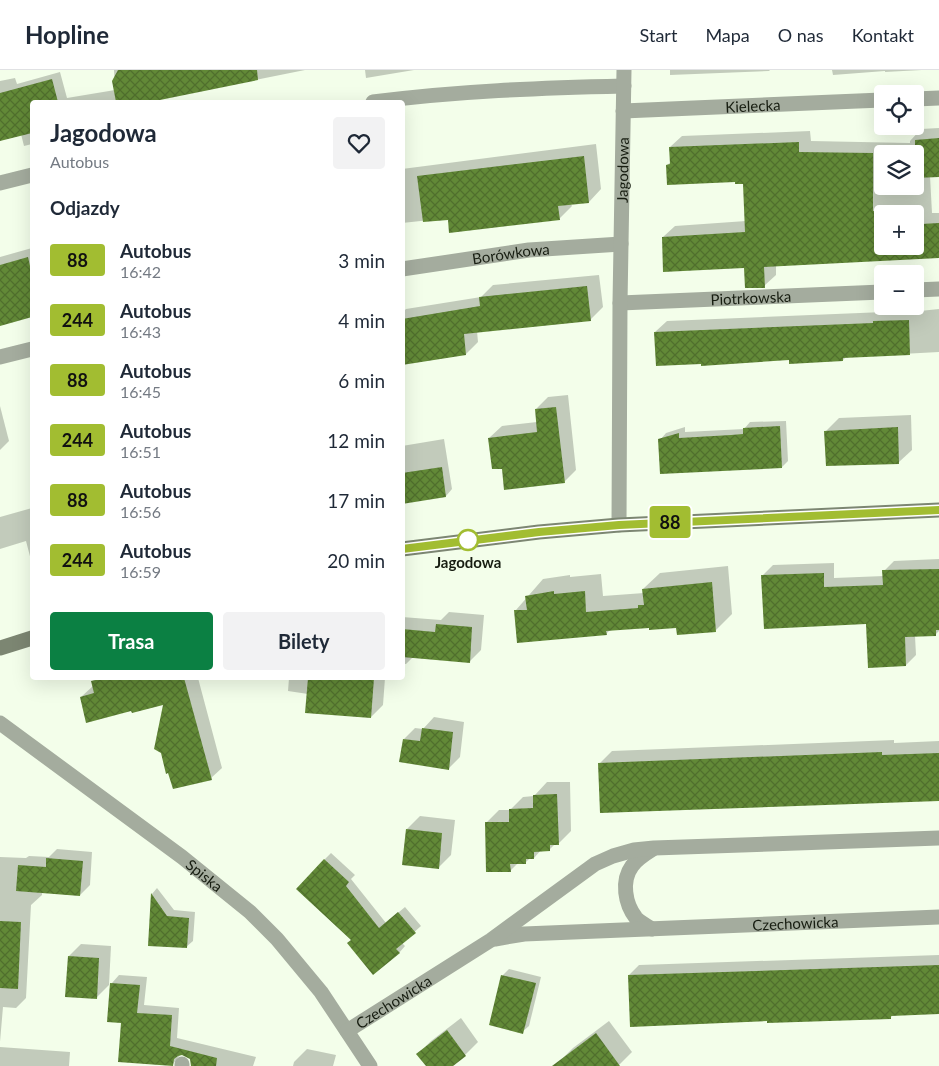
<!DOCTYPE html>
<html lang="pl">
<head>
<meta charset="utf-8">
<style>
  :root { --surface:#fff; --page:#f2f2f3; --text:#1f2937; --muted:#747a83; --line:#e0e1e3; --accent:#0b8043 }
  body { margin:0; font-family:Lato,sans-serif; background:var(--page); color:var(--text); height:100vh; display:flex; flex-direction:column; font-size:19px; white-space:nowrap }
  * { box-sizing:border-box; margin:0 }
  p { font-size:16px; color:var(--muted) }
  .icon { flex:none; width:28px; height:28px; fill:none; stroke:currentColor; stroke-width:2; stroke-linecap:round; stroke-linejoin:round }
  .map { position:relative; flex:1; overflow:hidden }
  .drawer { position:absolute; left:30px; top:30px; width:375px; height:580px; display:flex; flex-direction:column; background:var(--surface); border-radius:5px; box-shadow:0 5px 20px #0002 }
  .drawer>* { flex:none }
  .badge { padding:0 10px; border-radius:4px; font-size:18px; line-height:32px }
  .controls { position:absolute; left:874px; top:15px; display:grid; gap:10px }
  .controls a { display:grid; place-items:center; width:50px; height:50px; border-radius:5px; background:var(--surface); box-shadow:0 5px 20px #0002; font-size:25px }
  .map>.badge { position:absolute; translate:-50% -50%; box-shadow:0 0 0 2px #fff }
  h2 { padding:0 20px; font-size:19px; line-height:45px }
  .round { display:grid; place-items:center; flex:none; width:52px; height:52px; border-radius:5px; background:var(--page) }
  .headline { display:flex; align-items:center; justify-content:space-between; height:85px; padding:0 20px }
  h1 { font-size:24px; font-weight:700; line-height:38px }
  .action { display:flex; gap:10px; margin-top:auto; padding:10px 20px }
  .action a { flex:1; height:58px; border-radius:5px; background:var(--accent); color:#fff; font-size:20px; font-weight:700; line-height:58px; text-align:center }
  .action a+a { background:var(--page); color:var(--text) }
  ul { padding:0; list-style:none }
  li { display:flex; align-items:center; gap:15px; height:60px; padding:0 20px }
  li div { flex:1 }
  li b { display:block; font-size:19px }
  li em { font-style:normal }
  li .badge { min-width:55px; font-weight:700; text-align:center }
  header { display:flex; align-items:center; gap:30px; box-sizing:border-box; height:70px; padding:0 25px; background:var(--surface); border-bottom:1px solid var(--line) }
  header strong { font-size:24px }
  nav { display:flex; gap:28px; margin-inline-start:auto; font-size:18px }
  .map>svg:first-child { display:block }
  .shadow { fill:#0003; fill-rule:evenodd }
  .building { fill:url(#building-cross-hatch); fill-rule:evenodd }
  .lines { fill:none; stroke-linecap:round; stroke-linejoin:round }
  .street { stroke:#a4ac9e; stroke-width:15 }
  .secondary { stroke:#7c8672; stroke-width:15 }
  .line-casing { stroke:#fff; stroke-width:11 }
  .line { stroke:#a2bd31; stroke-width:8 }
  .stop-dot { fill:#fff; stroke:#a2bd31; stroke-width:2.5 }
  .labels { text-anchor:middle; dominant-baseline:central; stroke-width:4.5; stroke-linejoin:round; paint-order:stroke }
  .street-label { font-size:15px; fill:#171d11; stroke:#f3feea }
  .stop-label { font-size:15px; font-weight:bold; fill:#171d11; stroke:#f3feea }
</style>
</head>
<body>
<header>
<strong>Hopline</strong>
<nav><a>Start</a><a>Mapa</a><a>O nas</a><a>Kontakt</a></nav>
</header>
<div class="map">
<svg width="939" height="996" viewBox="0 0 939 996">
  <defs>
    <pattern id="building-cross-hatch" width="8" height="8" patternUnits="userSpaceOnUse" patternTransform="scale(1.25)"><rect width="8" height="8" fill="#628937"/><path d="M0 0l8 8M0 8l8-8" fill="none" stroke="#506f2d"/></pattern>
  </defs>
  <rect width="100%" height="100%" fill="#f3feea"/>
  <g class="shadow">
    <path d="M114,0h191l-161,32h-112v42l-8,2 -3,-12 -21,5v-58l15,-3 2,6 43,-12 7,26 48,-8z"/>
    <path d="M365,0h49l-48,8z"/>
    <path d="M670,0h100l-1,1 -99,4z"/>
    <path d="M832,0h90l-37,2v-1l-52,4z"/>
    <path d="M939,58v48h-9l2,37h7v43l-163,9v10l-12,11 -19,-19 -82,-30 12,-11 71,-5 -2,-39 -77,-17 4,-3 -1,-15 12,-11 128,-5 1,10 99,2v-2l11,-12zM882,84h33v32h-33zM882,144h33v32h-33z"/>
    <path d="M596,74l5,45 -12,13 -18,2 1,2 -13,13 -110,-1 -47,5v-54z"/>
    <path d="M32,178v68l-32,9v-68z"/>
    <path d="M599,205l4,32 -12,12 -114,12 1,11 -12,12 -64,10v-51l4,-4 75,-12 12,-12z"/>
    <path d="M920,239v2l19,-2v43l-93,5 -3,3 -53,-1 -135,-27 12,-11 217,-9 2,-2z"/>
    <path d="M568,325l8,75 -12,12 -61,-15 -14,-29 13,-12 35,-4 -1,-13 12,-12z"/>
    <path d="M0,336l9,35 -9,9z"/>
    <path d="M911,345l1,35 -13,12 -73,-31 13,-13z"/>
    <path d="M786,351l2,40 -6,6 -122,-27 6,-7 19,-6v5l59,-3 6,-7z"/>
    <path d="M444,369l8,50 -6,7 -44,7v-57z"/>
    <path d="M32,438v56l-6,-23 -26,8v-32z"/>
    <path d="M939,489v72l-4,4 -20,1 1,19 -10,10 -39,-43 -105,-46 11,-11 61,-2v15l50,-2v-5l10,-10z"/>
    <path d="M728,496l4,48 -17,17 -38,-5h-26l-41,4 -4,4 -90,-24 27,-31 27,-4v2l31,-3 2,22 41,-3 -1,-4 17,-16z"/>
    <path d="M449,542l35,3 -3,35 -12,12 -56,-5 -7,7h-4v-47l39,3z"/>
    <path d="M96,608h102l24,90 -11,10 -47,-75 -83,-6 12,-11 -1,-4z"/>
    <path d="M287,608h98l-2,27 -12,12 -63,-23 -20,-3 1,-13z"/>
    <path d="M434,647l30,5 -4,35 -11,11 -45,-29 11,-11 8,1z"/>
    <path d="M894,670v3l45,-2v60l-340,-37 13,-13z"/>
    <path d="M547,712h23l1,49 -13,13h-3l-6,6h-8l-7,8h-4l-4,4h-7l-9,9 -24,-48 13,-13h11l13,-13 11,-1z"/>
    <path d="M420,746l35,4 -4,35 -13,13 -35,-4 4,-35z"/>
    <path d="M57,779l35,3 -2,33 -10,10 -38,-3v3l-11,10 -5,93 -10,10 -13,-1 -3,35v-185l26,1 3,-2 20,1z"/>
    <path d="M331,783l24,22 -4,4 35,44 19,-16 16,19 -19,17 3,3 -6,7 -46,-14 -29,-79z"/>
    <path d="M157,818l17,22 21,2 -2,29 -7,6 -37,-2 3,-51z"/>
    <path d="M81,874l30,2 -2,39 -12,12 -28,-41z"/>
    <path d="M939,885v58l-46,2 -3,3 -122,1 -139,-44 10,-10z"/>
    <path d="M509,899l32,8 -12,49 -7,6 -32,-7 13,-50z"/>
    <path d="M119,905l28,2 -3,28 35,3 -2,30 79,19 -3,9h-61l-1,-8 -10,-4 -9,11 -50,-43 -14,-1 4,-38z"/>
    <path d="M461,948l17,24 -13,13 -14,11h-24l-9,-12 13,-13z"/>
    <path d="M609,951l23,31 -13,13 -55,1 -4,-5 13,-13z"/>
    <path d="M0,977l70,5 -1,14h-69z"/>
    <path d="M307,979l29,6 -3,11h-40l1,-4z"/>
  </g>
  <g class="building">
    <path d="M118,0h139l1,10 -108,22h-34l-4,-21z"/>
    <path d="M52,9l6,23h-26v31l-32,8v-48z"/>
    <path d="M939,68v39l-24,1v-38z"/>
    <path d="M799,72v10l74,1v58l47,-2 1,15 18,-1v35l-175,9 1,21h-20l-1,-20 -81,4 -1,-35 83,-5 -2,-48h-8v-2l-68,3 -1,-20 4,-1 -1,-17zM882,144h33v32h-33z"/>
    <path d="M584,86l5,47 -31,3 2,14 -111,13 -1,-13 -25,2 -6,-46z"/>
    <path d="M28,187l4,18v42l-32,9v-61z"/>
    <path d="M587,216l4,35 -127,13 2,21 -64,10v-46l78,-13 -1,-9z"/>
    <path d="M909,250l1,35 -67,3v3l-54,3v-4l-88,6v-2l-45,2 -2,-34 219,-9v-2z"/>
    <path d="M556,337l9,76 -61,7 -2,-21h-10l-4,-31 49,-6 -2,-23z"/>
    <path d="M780,356l2,42 -122,6 -2,-35 21,-6v5l52,-3 12,-1v-6z"/>
    <path d="M898,357l1,37 -73,2 -2,-35z"/>
    <path d="M442,397l4,30 -44,7v-31z"/>
    <path d="M939,499v61h-3v6l-31,1 1,29 -38,2 -2,-44 -102,5 -3,-54 63,-2v14l59,-2 -1,-15z"/>
    <path d="M712,512l4,50 -39,3 -1,-7 -27,2v-2l-43,3 1,4 -90,8 -3,-33h13l-2,-14 29,-5v3l31,-3 1,21 52,-4v-3h6l-2,-16z"/>
    <path d="M436,554l36,3 -2,36 -68,-6v-28l33,3z"/>
    <path d="M105,608h79l28,102 -39,9 -5,-16 -2,1 -5,-21 -7,-4 9,-44 -31,8 -1,-2 -45,12 -6,-26 14,-4 -3,-12z"/>
    <path d="M308,608h66l-3,40 -66,-5z"/>
    <path d="M422,658l31,4 -4,38 -50,-8 4,-23 17,2z"/>
    <path d="M882,682v3l57,-2v48l-339,12 -2,-50z"/>
    <path d="M557,724l2,51h-9v6l-16,1v7h-8v5h-16l1,8h-25l-1,-50h24v-13l24,-1v-13z"/>
    <path d="M406,759l36,4 -3,36 -37,-4z"/>
    <path d="M46,788l37,3 -3,35 -64,-5 2,-26 28,2z"/>
    <path d="M324,789l25,23 -3,4 33,42 19,-16 18,21 -20,16 4,4 -27,22 -26,-32 4,-3 -55,-51z"/>
    <path d="M151,823l16,23 22,2 -2,30 -39,-2z"/>
    <path d="M0,851l21,1 -3,67 -18,-1z"/>
    <path d="M68,886l31,2 -2,41 -32,-2z"/>
    <path d="M939,895v49l-48,2v3l-124,4v-2l-137,6 -2,-52z"/>
    <path d="M501,905l35,8 -13,51 -34,-9z"/>
    <path d="M110,913l30,2 -3,28 35,2 -2,31 47,12 -1,8h-25l-1,-7 -8,-4 -4,1 -4,3 -1,7 -55,-4 3,-39 -14,-1z"/>
    <path d="M447,960l19,26 -13,10h-27l-10,-12z"/>
    <path d="M596,963l24,33h-68z"/>
  </g>
  <g class="lines">
    <g class="street">
      <path d="M915,29l24,-1"/>
      <path d="M373,32c83,-11 167,-14 251,-16"/>
      <path id="s1" d="M623,41l259,-11"/>
      <path d="M0,113l32,-8"/>
      <path id="s2" d="M402,199l127,-19 92,-6"/>
      <path d="M915,220l24,-1"/>
      <path id="s3" d="M620,233l262,-11"/>
      <path d="M0,287l32,-8"/>
      <path id="s4" d="M619,455l1,-222 4,-233"/>
      <path id="s5" d="M0,653l182,134 68,55 27,27 44,53 49,74"/>
      <path d="M652,859c-5,-3 -12,-7 -16,-11 -11,-14 -15,-37 -4,-52 5,-7 13,-12 21,-17"/>
      <path id="s6" d="M495,869l29,-5 415,-17"/>
      <path id="s7" d="M347,961l144,-91 104,-76 18,-8 21,-6 20,-2 285,-10"/>
      <path d="M182,996v-2"/>
    </g>
    <g class="secondary">
      <path d="M402,479l137,-17 80,-7 320,-15"/>
      <path d="M0,578l32,-10"/>
    </g>
  </g>
  <g class="lines">
    <defs>
      <path id="line" d="M402,479l137,-17 80,-7 320,-15"/>
    </defs>
    <use href="#line" class="line-casing"/>
    <use href="#line" class="line"/>
  </g>
  <circle class="stop-dot" cx="468" cy="470" r="10"/>
  <g class="labels">
    <g class="street-label">
      <text stroke="none"><textPath href="#s1" startOffset="130">Kielecka</textPath></text>
      <text stroke="none"><textPath href="#s4" startOffset="355">Jagodowa</textPath></text>
      <text stroke="none"><textPath href="#s2" startOffset="110">Borówkowa</textPath></text>
      <text stroke="none"><textPath href="#s3" startOffset="131">Piotrkowska</textPath></text>
      <text stroke="none"><textPath href="#s5" startOffset="255">Spiska</textPath></text>
      <text stroke="none"><textPath href="#s6" startOffset="301">Czechowicka</textPath></text>
      <text stroke="none"><textPath href="#s7" startOffset="55">Czechowicka</textPath></text>
    </g>
    <g class="stop-label">
      <text x="468" y="492">Jagodowa</text>
    </g>
  </g>
</svg>
<div class="controls">
<a><svg class="icon" aria-label="locate" viewBox="0 0 24 24"><circle cx="12" cy="12" r="6"/><path d="M12 2v4M12 18v4M2 12h4M18 12h4"/></svg></a>
<a><svg class="icon" aria-label="layers" viewBox="0 0 24 24"><path d="M12 4l9 5-9 5-9-5zM3 14l9 5 9-5"/></svg></a>
<a>+</a>
<a>−</a>
</div>
<b class="badge" style="left:670px;top:452px;background:#a2bd31;color:#111">88</b>
<section class="drawer">
<div class="headline"><div><h1>Jagodowa</h1><p>Autobus</p></div><a class="round"><svg class="icon" aria-label="heart" viewBox="0 0 24 24"><path d="M12 20l-8-8c-3-5 5-10 8-4 3-6 11-1 8 4z"/></svg></a></div>
<h2>Odjazdy</h2>
<ul>
<li><span class="badge" style="background:#a2bd31;color:#111">88</span><div><b>Autobus</b><p>16:42</p></div><em>3 min</em></li>
<li><span class="badge" style="background:#a2bd31;color:#111">244</span><div><b>Autobus</b><p>16:43</p></div><em>4 min</em></li>
<li><span class="badge" style="background:#a2bd31;color:#111">88</span><div><b>Autobus</b><p>16:45</p></div><em>6 min</em></li>
<li><span class="badge" style="background:#a2bd31;color:#111">244</span><div><b>Autobus</b><p>16:51</p></div><em>12 min</em></li>
<li><span class="badge" style="background:#a2bd31;color:#111">88</span><div><b>Autobus</b><p>16:56</p></div><em>17 min</em></li>
<li><span class="badge" style="background:#a2bd31;color:#111">244</span><div><b>Autobus</b><p>16:59</p></div><em>20 min</em></li>
</ul>
<div class="action"><a>Trasa</a><a>Bilety</a></div>
</section>
</div>
</body>
</html>
